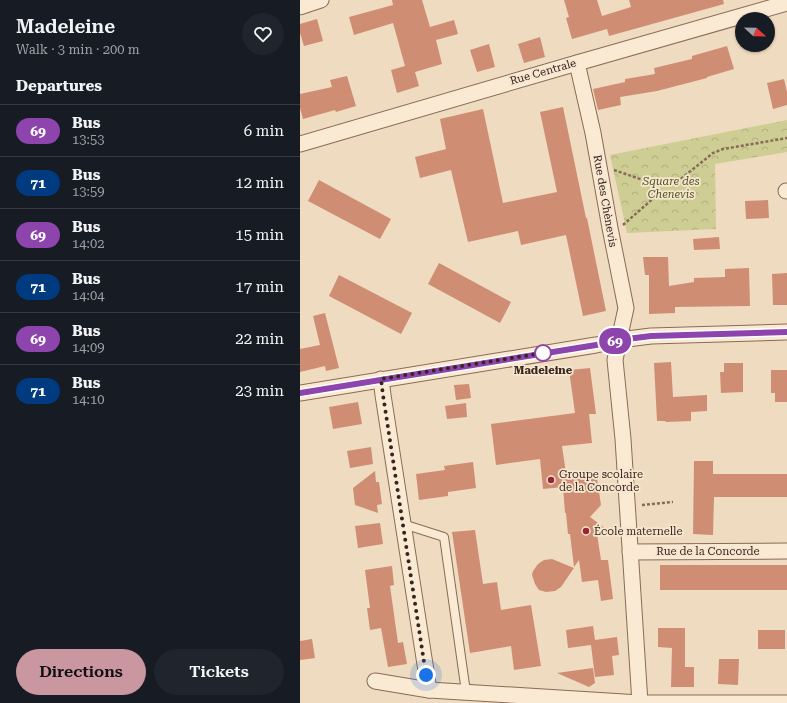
<!DOCTYPE html>
<html lang="en">
<head>
<meta charset="utf-8">
<style>
  :root { --surface:#171b24; --page:#20242c; --text:#f1f3f6; --muted:#9ea1a6; --line:#363941; --accent:#ca969f }
  body { margin:0; font-family:"Roboto Serif",serif; background:var(--page); color:var(--text); height:100vh; display:flex; flex-direction:column; font-size:15px; white-space:nowrap }
  * { box-sizing:border-box; margin:0 }
  p { font-size:13px; color:var(--muted) }
  .icon { flex:none; width:22px; height:22px; fill:none; stroke:currentColor; stroke-width:2; stroke-linecap:round; stroke-linejoin:round }
  .map { position:relative; flex:1; overflow:hidden }
  .sheet { display:flex; flex-direction:column; background:var(--surface); width:300px }
  .sheet>* { flex:none }
  .badge { padding:0 8px; border-radius:13px; font-size:14px; line-height:26px }
  .needle { width:26px; rotate:112deg }
  .controls { position:absolute; left:435px; top:12px; display:grid; gap:8px }
  .controls a { display:grid; place-items:center; width:40px; height:40px; border-radius:50%; background:var(--surface); box-shadow:0 1px 3px #0004; font-size:20px }
  .you { position:absolute; width:20px; height:20px; margin:-10px; border:3px solid #fff; border-radius:50%; background:#1a73e8; box-shadow:0 0 0 6px #1a73e833 }
  .map>.badge { position:absolute; translate:-50% -50%; box-shadow:0 0 0 2px #fff }
  h2 { padding:0 16px; font-size:15px; line-height:36px }
  .round { display:grid; place-items:center; flex:none; width:42px; height:42px; border-radius:21px; background:var(--page) }
  .summary { display:flex; align-items:center; justify-content:space-between; height:68px; padding:0 16px }
  h1 { font-size:19px; font-weight:600; line-height:30px }
  .button { display:flex; gap:8px; margin-top:auto; padding:8px 16px }
  .button a { flex:1; height:46px; border-radius:24px; background:var(--accent); color:#111; font-size:16px; font-weight:600; line-height:46px; text-align:center }
  .button a+a { background:var(--page); color:var(--text) }
  ul { padding:0; list-style:none }
  li { display:flex; align-items:center; gap:12px; height:52px; padding:0 16px; border-top:1px solid var(--line) }
  li div { flex:1 }
  li b { display:block; font-size:15px }
  li em { font-style:normal }
  li .badge { min-width:44px; font-weight:700; text-align:center }
  main { display:flex; flex:1; min-height:0 }
  .map>svg:first-child { display:block }
  .park { fill:url(#park-crowns) }
  .building { fill:#cf8d74 }
  .lines { fill:none; stroke-linecap:round; stroke-linejoin:round }
  .service-casing { stroke:#896b57; stroke-width:10 }
  .minor-casing { stroke:#896b57; stroke-width:17 }
  .path { stroke:#896b57; stroke-width:2.5; stroke-dasharray:3 2; stroke-linecap:butt }
  .service { stroke:#fae9d3; stroke-width:8 }
  .minor { stroke:#fae9d3; stroke-width:15 }
  .line-casing { stroke:#fff; stroke-width:9 }
  .line { stroke:#8e44ad; stroke-width:6 }
  .walk { stroke:#38261c; stroke-width:4; stroke-dasharray:0 7.2 }
  .stop-dot { fill:#fff; stroke:#8e44ad; stroke-width:2 }
  .poi-dot { fill:#9a2535; stroke:#f7e6cf; stroke-width:1.5 }
  .labels { text-anchor:middle; dominant-baseline:central; stroke-width:3.5; stroke-linejoin:round; paint-order:stroke }
  .street-label { font-size:11px; fill:#38261c; stroke:#f7e6cf }
  .park-label { font-size:11px; font-style:italic; fill:#4f5522; stroke:#f7e6cf }
  .stop-label { font-size:11px; font-weight:bold; fill:#38261c; stroke:#f7e6cf }
  .poi-label { font-size:11px; fill:#38261c; stroke:#f7e6cf; text-anchor:start }
</style>
</head>
<body>
<main>
<section class="sheet">
<div class="summary"><div><h1>Madeleine</h1><p>Walk · 3 min · 200 m</p></div><a class="round"><svg class="icon" aria-label="heart" viewBox="0 0 24 24"><path d="M12 20l-8-8c-3-5 5-10 8-4 3-6 11-1 8 4z"/></svg></a></div>
<h2>Departures</h2>
<ul>
<li><span class="badge" style="background:#8e44ad;color:#fff">69</span><div><b>Bus</b><p>13:53</p></div><em>6 min</em></li>
<li><span class="badge" style="background:#003b80;color:#fff">71</span><div><b>Bus</b><p>13:59</p></div><em>12 min</em></li>
<li><span class="badge" style="background:#8e44ad;color:#fff">69</span><div><b>Bus</b><p>14:02</p></div><em>15 min</em></li>
<li><span class="badge" style="background:#003b80;color:#fff">71</span><div><b>Bus</b><p>14:04</p></div><em>17 min</em></li>
<li><span class="badge" style="background:#8e44ad;color:#fff">69</span><div><b>Bus</b><p>14:09</p></div><em>22 min</em></li>
<li><span class="badge" style="background:#003b80;color:#fff">71</span><div><b>Bus</b><p>14:10</p></div><em>23 min</em></li>
</ul>
<div class="button"><a>Directions</a><a>Tickets</a></div>
</section>
<div class="map">
<svg width="487" height="703" viewBox="0 0 487 703">
  <defs>
    <pattern id="park-crowns" width="20" height="18" patternUnits="userSpaceOnUse"><rect width="20" height="18" fill="#cecd93"/><path d="M2 6a3 3 0 1 1 6 0M12 15a3 3 0 1 1 6 0" fill="none" stroke="#b2b07e"/></pattern>
  </defs>
  <rect width="100%" height="100%" fill="#efdbbf"/>
  <path class="park" d="M487,120v32l-72,12 1,65 -89,4 -17,-78z"/>
  <g class="building">
    <path d="M92,0h30l8,27 24,-7 4,14 -22,6 6,24 -27,8 4,14 -22,7 -6,-23 14,-4 -12,-43 -39,12 -5,-18 44,-12z"/>
    <path d="M264,0h33l5,16 29,-9 -2,-7h94l1,4 -115,32 -2,-7 -35,10 -6,-21 3,-1z"/>
    <path d="M17,19l6,22 -19,5 -4,-13v-9z"/>
    <path d="M240,37l5,20 -21,6 -6,-19z"/>
    <path d="M189,44l6,23 -18,5 -7,-22z"/>
    <path d="M427,46l7,23 -27,8v1l-50,13 -37,6 1,8 -23,5 -5,-21 32,-7v-3l30,-5 -1,-6 38,-9v-3z"/>
    <path d="M47,76l9,30 -20,6 -1,-2 -32,9 -3,-11v-14l32,-7 -2,-7z"/>
    <path d="M484,79l3,13v13l-14,4 -6,-26z"/>
    <path d="M263,107l23,111h1l19,93 -23,5 -17,-81 -45,10 -3,-14 -50,11 -17,-72 -31,8 -5,-21 31,-8 -6,-30 43,-10 20,94 54,-11 -17,-80z"/>
    <path d="M19,180l72,39 -11,20 -72,-38z"/>
    <path d="M468,200l1,18 -23,1 -1,-18z"/>
    <path d="M419,237l1,12 -26,1 -1,-11z"/>
    <path d="M343,257h25l1,29 25,-4v-4l31,-1v-8l24,-1 1,38 -75,1v6l-26,1v-39h-4z"/>
    <path d="M139,263l72,39 -11,21 -72,-39z"/>
    <path d="M487,273v32h-14l-1,-31z"/>
    <path d="M39,275l73,38 -11,21 -72,-38z"/>
    <path d="M25,313l14,55 -13,3 -1,-5 -25,6v-23l20,-4 -7,-29z"/>
    <path d="M371,362l2,35 34,-2v16l-16,1v9l-25,1 -1,-1h-8l-3,-58z"/>
    <path d="M424,363h19v29l-22,1 -1,-21h4z"/>
    <path d="M290,368l6,46h-7l3,29 -30,3 4,27 22,-3 1,3 7,-1 5,33 -11,12 20,15 -13,2 4,26h7l5,39 -12,2 -3,-21 -16,2 -3,-22 -5,7 -4,-33h-2l-2,-21h-1l-2,-26 -20,2 -3,-30 -44,6 -5,-41 84,-11 -6,-43z"/>
    <path d="M471,370h16v32h-12v-9h-4z"/>
    <path d="M169,384l2,14 -15,2 -2,-15z"/>
    <path d="M58,402l4,22 -29,5 -4,-22z"/>
    <path d="M166,403l1,14 -20,2 -2,-13z"/>
    <path d="M71,447l2,17 -23,4 -3,-17z"/>
    <path d="M394,461h19v13h74v23h-73l-1,38 -20,-1z"/>
    <path d="M173,462l3,26 -28,4v4l-29,4 -3,-26 29,-4 -1,-4z"/>
    <path d="M75,471l1,11h3l3,22 -5,1 1,8 -23,-8 -2,-17z"/>
    <path d="M80,523l3,21 -25,4 -3,-22z"/>
    <path d="M175,530l8,54 14,-2 4,28 30,-5 10,61 -27,4 -3,-24 -41,7 -18,-121z"/>
    <path d="M252,559l22,9 -13,19 -6,4 -9,1 -7,-2 -4,-6 -3,-9 1,-4 5,-7 6,-4z"/>
    <rect x="360" y="565" width="127" height="25"/>
    <path d="M92,566l2,19 -4,1 8,57 5,-1 4,22 -19,3 -7,-39 -11,2 -3,-22h3l-5,-38z"/>
    <path d="M293,626l2,14 22,-3 2,18 -7,1 2,19 -19,2 -4,-32 -23,3 -2,-18z"/>
    <path d="M358,628h27v39h9v20h-23l1,-39 -14,-1z"/>
    <rect x="458" y="630" width="27" height="19"/>
    <path d="M12,639l3,19 -15,2v-19z"/>
    <path d="M419,659h20l-1,26 -20,-1z"/>
    <path d="M293,668l2,15 -6,4 -32,-14z"/>
  </g>
  <g class="lines">
    <defs>
      <path id="service" d="M103,524l41,13 22,155"/>
      <g id="minor">
        <path d="M0,7l21,-7"/>
        <path d="M277,63l16,70 17,95 16,80 -7,32 -4,20 8,79 17,264"/>
        <path d="M0,144l277,-81 210,-60"/>
        <path d="M486,191h1"/>
        <path d="M81,379l2,16 46,295"/>
        <path d="M0,393l296,-48 23,-5 32,-4 136,-4"/>
        <path d="M330,552l157,-1"/>
        <path d="M75,681l54,9 211,13h147"/>
      </g>
    </defs>
    <use href="#service" class="service-casing"/>
    <use href="#minor" class="minor-casing"/>
    <g class="path">
      <path d="M314,170l38,13"/>
      <path d="M377,182l36,-29 10,-4 64,-11"/>
      <path d="M323,225l33,-29"/>
      <path d="M342,505l31,-3"/>
    </g>
    <use href="#service" class="service"/>
    <use href="#minor" class="minor"/>
  </g>
  <g class="lines">
    <defs>
      <path id="line" d="M0,393l296,-48 23,-5 32,-4 136,-4"/>
    </defs>
    <use href="#line" class="line-casing"/>
    <use href="#line" class="line"/>
    <path class="walk" d="M126,675l-43,-280 -2,-16 162,-26"/>
  </g>
  <circle class="stop-dot" cx="243" cy="353" r="8"/>
  <g class="poi-dot">
    <circle cx="251" cy="480" r="4"/>
    <circle cx="286" cy="531" r="4"/>
  </g>
  <g class="labels">
    <g class="street-label">
      <text transform="translate(243 72) rotate(-16)">Rue Centrale</text>
      <text transform="translate(305 201) rotate(80)">Rue des Chènevis</text>
      <text x="408" y="551">Rue de la Concorde</text>
    </g>
    <g class="park-label">
      <text x="371" y="181">Square des<tspan x="371" dy="13">Chenevis</tspan></text>
    </g>
    <g class="stop-label">
      <text x="243" y="370">Madeleine</text>
    </g>
    <g class="poi-label">
      <text x="259" y="474">Groupe scolaire<tspan x="259" dy="13">de la Concorde</tspan></text>
      <text x="294" y="531">École maternelle</text>
    </g>
  </g>
</svg>
<div class="controls">
<a><svg class="needle" viewBox="-14 -14 28 28"><path d="M0-13l5 13h-10z" fill="#e53935"/><path d="M0 13l5-13h-10z" fill="#9ea1a6"/></svg></a>
</div>
<div class="you" style="left:126px;top:675px"></div>
<b class="badge" style="left:315px;top:341px;background:#8e44ad;color:#fff">69</b>
</div>
</main>
</body>
</html>
